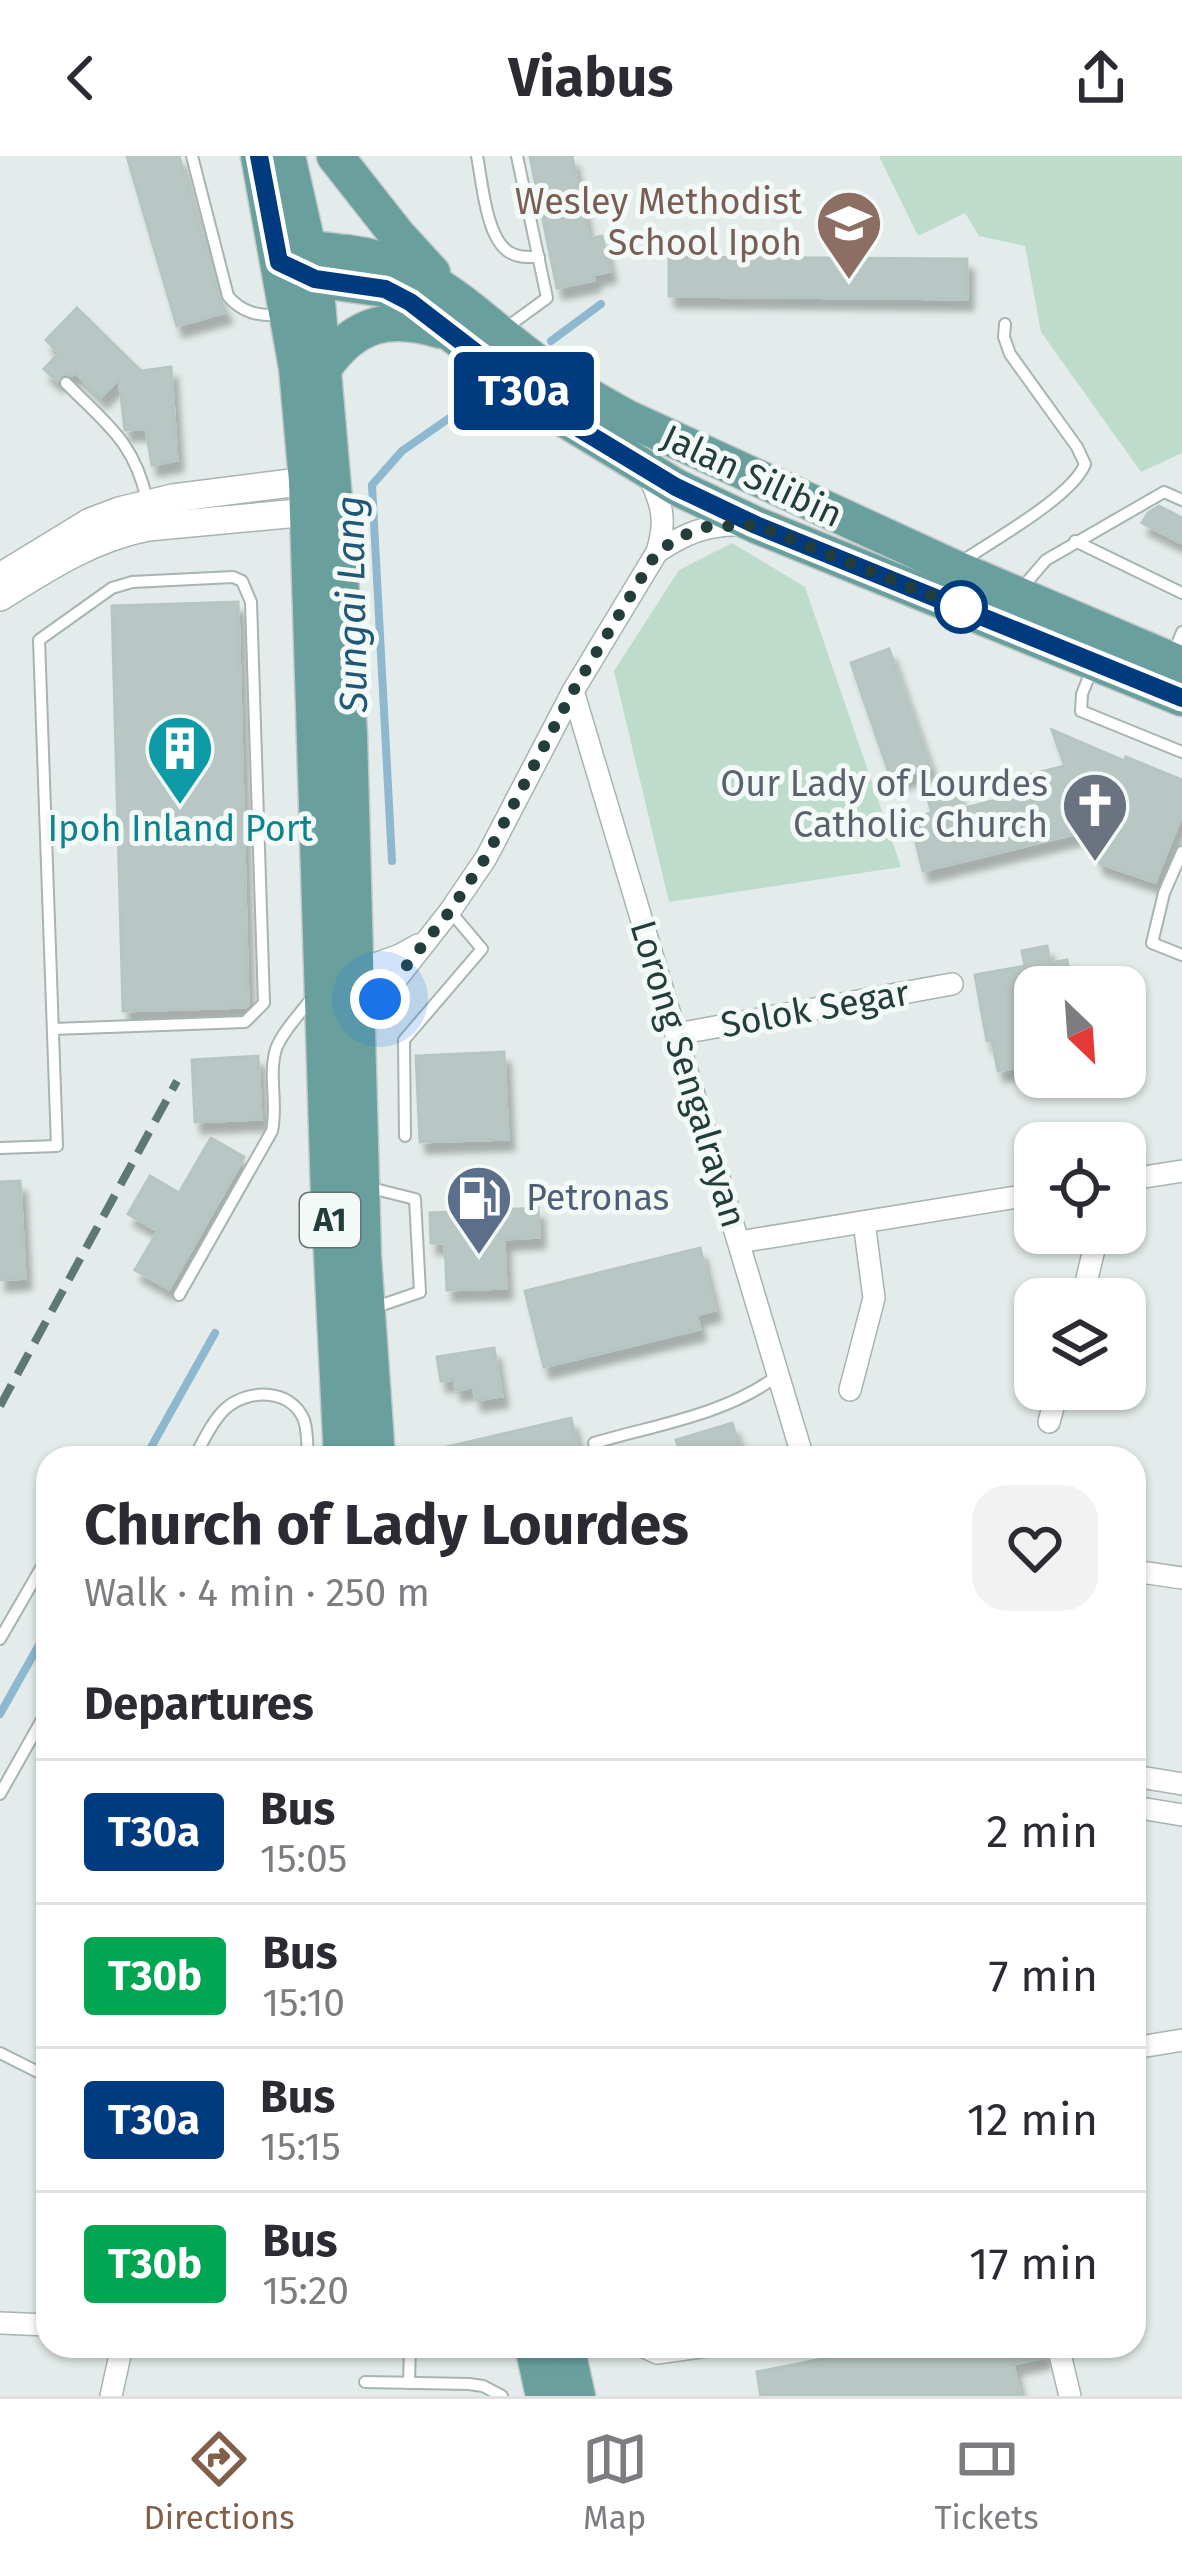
<!DOCTYPE html>
<html lang="en">
<head>
<meta charset="utf-8">
<style>
  :root { --surface:#fff; --page:#f2f2f3; --text:#2b2b33; --muted:#7c7c81; --line:#e1e1e2; --accent:#825f48 }
  body { margin:0; font-family:"Fira Sans",sans-serif; background:var(--page); color:var(--text); height:100vh; display:flex; flex-direction:column; font-size:45px; white-space:nowrap }
  * { box-sizing:border-box; margin:0 }
  p { font-size:39px; color:var(--muted) }
  .icon { flex:none; width:66px; height:66px; fill:none; stroke:currentColor; stroke-width:2; stroke-linecap:round; stroke-linejoin:round }
  .map { position:relative; flex:1; overflow:hidden }
  .sheet { position:absolute; left:36px; top:1290px; width:1110px; height:912px; display:flex; flex-direction:column; background:var(--surface); border-radius:36px; box-shadow:0 3px 9px #0004 }
  .sheet>* { flex:none }
  .badge { padding:0 24px; border-radius:9px; font-size:42px; line-height:78px }
  .needle { width:78px; rotate:155deg }
  .tools { position:absolute; left:1014px; top:810px; display:grid; gap:24px }
  .tools a { display:grid; place-items:center; width:132px; height:132px; border-radius:24px; background:var(--surface); box-shadow:0 3px 9px #0004; font-size:60px }
  .you { position:absolute; width:60px; height:60px; margin:-30px; border:9px solid #fff; border-radius:50%; background:#1a73e8; box-shadow:0 0 0 18px #1a73e833 }
  .map>.badge { position:absolute; translate:-50% -50%; box-shadow:0 0 0 6px #fff }
  h2 { padding:0 48px; font-size:45px; line-height:108px }
  .round { display:grid; place-items:center; flex:none; width:126px; height:126px; border-radius:36px; background:var(--page) }
  .summary { display:flex; align-items:center; justify-content:space-between; height:204px; padding:0 48px }
  h1 { font-size:57px; font-weight:700; line-height:90px }
  ul { padding:0; list-style:none }
  li { display:flex; align-items:center; gap:36px; height:144px; padding:0 48px; border-top:3px solid var(--line) }
  li div { flex:1 }
  li b { display:block; font-size:45px }
  li em { font-style:normal }
  li .badge { min-width:132px; font-weight:700; text-align:center }
  header { display:flex; justify-content:space-between; align-items:center; height:156px; padding:0 48px; background:var(--surface); font-size:54px; font-weight:700 }
  .menu { display:flex; justify-content:space-around; align-items:center; height:168px; border-top:3px solid var(--line); background:var(--surface); font-size:33px; color:var(--muted) }
  .menu a { display:grid; justify-items:center; gap:6px }
  .menu .selected { color:var(--accent) }
  .map>svg:first-child { display:block }
  .green { fill:#bddccc }
  .lines { fill:none; stroke-linecap:round; stroke-linejoin:round }
  .stream { stroke:#8db8cf; stroke-width:8 }
  .building { fill:#b8c7c3; stroke:#b5c6c2; stroke-width:3; filter:url(#shadow) }
  .service-casing { stroke:#a6b4b2; stroke-width:14 }
  .minor-casing { stroke:#a6b4b2; stroke-width:24 }
  .tertiary-casing { stroke:#a6b4b2; stroke-width:30 }
  .primary-casing { stroke:#c1c9c8; stroke-width:39 }
  .service { stroke:#fff; stroke-width:10 }
  .minor { stroke:#fff; stroke-width:21 }
  .tertiary { stroke:#fff; stroke-width:27 }
  .primary { stroke:#69a09d; stroke-width:36 }
  .rail { stroke:#5e7876; stroke-width:8; stroke-dasharray:24 12; stroke-linecap:butt }
  .line-casing { stroke:#fff; stroke-width:27 }
  .line { stroke:#003b80; stroke-width:18 }
  .walk { stroke:#233d3b; stroke-width:12; stroke-dasharray:0 21.6 }
  .stop-dot { fill:#fff; stroke:#003b80; stroke-width:6 }
  .labels { text-anchor:middle; dominant-baseline:central; stroke-width:10; stroke-linejoin:round; paint-order:stroke }
  .shield { fill:#f3f9f7; stroke:#617573; stroke-width:3 }
  .shield-label { font-size:33px; font-weight:bold; fill:#233d3b }
  .education-label { font-size:36px; fill:#785e54; stroke:#f3f9f7; text-anchor:end }
  .street-label { font-size:36px; fill:#233d3b; stroke:#f3f9f7 }
  .worship-label { font-size:36px; fill:#5b616d; stroke:#f3f9f7; text-anchor:end }
  .culture-label { font-size:36px; fill:#0d838f; stroke:#f3f9f7 }
  .service-label { font-size:36px; fill:#4e5e75; stroke:#f3f9f7; text-anchor:start }
  .water-label { font-size:39px; font-style:italic; fill:#1f5777; stroke:#f3f9f7 }
</style>
</head>
<body>
<header><svg class="icon" aria-label="back" viewBox="0 0 24 24"><path d="M15 5l-7 7 7 7"/></svg>Viabus<svg class="icon" aria-label="share" viewBox="0 0 24 24"><path d="M12 15V3M7 8l5-5 5 5M5 13v7h14v-7"/></svg></header>
<div class="map">
<svg width="1182" height="2240" viewBox="0 0 1182 2240">
  <defs>
    <filter id="shadow"><feDropShadow dx="6" dy="11" stdDeviation="3" flood-color="#0004"/></filter>
  </defs>
  <rect width="100%" height="100%" fill="#e3ecea"/>
  <g class="green">
    <path d="M879,0h303v297l-41,19 -100,-140 -16,-86 -46,-10 -14,-23 -47,23z"/>
    <path d="M732,387l73,44 96,280 -232,35 -55,-231 65,-101z"/>
  </g>
  <g class="lines">
    <g class="stream">
      <path d="M551,185l50,-37"/>
      <path d="M392,705l-20,-376 30,-34 79,-55"/>
      <path d="M145,1302l70,-125"/>
      <path d="M0,1558l48,-85"/>
    </g>
  </g>
  <g class="building">
    <path d="M127,0h52l40,142 7,14 -49,14z"/>
    <path d="M530,0h42l17,83 13,-3 8,35 -17,4 1,5 -37,8z"/>
    <path d="M669,101l298,2v40l-298,-3z"/>
    <path d="M77,152l64,63 30,-4 6,93 -25,5 -6,-36 -21,1 -6,-51 -18,18 -26,-25 -3,3 -10,-1 -5,7 -13,-12 15,-16 -13,-13z"/>
    <path d="M1159,350l23,12v25l-40,-20 6,-10z"/>
    <path d="M238,446l10,403 -2,2 -123,4 -11,-405z"/>
    <path d="M889,493l41,118 -38,14 -41,-118z"/>
    <path d="M1052,574l72,31 2,-4 56,23v34l-27,68 -56,-19 -12,-32 -164,40 -13,-53 22,-5 -5,-17 29,-7 5,20 51,-13 -4,-16 57,-14z"/>
    <path d="M1047,790l3,17 17,-3 5,27h-37v77l-37,7 -6,-31 -5,1 -12,-66 50,-9 -3,-15z"/>
    <path d="M504,896l4,87 -88,3 -4,-86z"/>
    <path d="M258,900l3,63 -66,3 -3,-62z"/>
    <path d="M211,982l33,19 -75,132 -34,-19 23,-39 -30,-17 22,-38 29,17z"/>
    <path d="M20,1025l5,97 -25,2v-98z"/>
    <path d="M538,1052l1,29 -35,2 2,49 -59,2 -2,-47h-14l-1,-30z"/>
    <path d="M700,1092l15,62 -19,5 4,14 -156,38 -19,-76z"/>
    <path d="M494,1192l8,48 -26,4 -3,-13 -17,3 -2,-11 -13,2 -4,-24z"/>
    <path d="M571,1262l9,40h-149l-1,-7z"/>
    <path d="M732,1267l10,30 -14,5h-46l-6,-18z"/>
    <path d="M888,2190h155l2,11 -32,7 7,32h-259l-4,-24z"/>
  </g>
  <g class="lines">
    <defs>
      <g id="service">
        <path d="M192,0l36,140c14,17 31,20 51,19"/>
        <path d="M477,0c5,25 9,82 32,96 9,6 19,5 30,5"/>
        <path d="M503,174l44,-32 -30,-142"/>
        <path d="M66,227c40,41 68,58 81,117"/>
        <path d="M1075,385l107,52"/>
        <path d="M961,406c31,-21 112,-66 124,-98l-8,-17 -67,-93 -6,-17 1,-13"/>
        <path d="M1021,433l25,-29 118,-68 18,8"/>
        <path d="M1172,501l10,-25"/>
        <path d="M1092,513l-10,25 -1,17 101,41"/>
        <path d="M1182,696l-18,41 -12,50 30,12"/>
        <path d="M405,980l-1,-96 78,-91 -32,-38"/>
        <path d="M0,992l57,-2 -18,-506 73,-52 20,-6 101,-5 9,4 9,21 13,401 -19,19 -192,7"/>
        <path d="M371,1032l44,11 5,93 -44,15"/>
        <path d="M179,1139l93,-164c6,-27 -4,-56 4,-82 6,-17 24,-35 35,-50"/>
        <path d="M594,1287c61,-18 131,-28 183,-67"/>
        <path d="M194,1302c9,-16 17,-35 30,-48 23,-22 67,-22 80,10 4,12 3,26 4,38"/>
        <path d="M0,1483l48,-83"/>
        <path d="M0,1638l48,-85"/>
        <path d="M0,1897l48,24"/>
        <path d="M365,2226l104,2 14,2 19,10"/>
        <path d="M409,2227l1,-37"/>
      </g>
      <g id="minor">
        <path d="M657,396c27,-18 50,-28 83,-27"/>
        <path d="M573,535l230,767"/>
        <path d="M347,818l53,-19 18,-10"/>
        <path d="M358,872l92,-117 36,-53 87,-167 84,-139c10,-32 5,-48 -9,-78"/>
        <path d="M677,878l275,-50"/>
        <path d="M1125,1024l57,-9"/>
        <path d="M739,1086l296,-48"/>
        <path d="M1082,1143l16,-66"/>
        <path d="M850,1234l24,-92 -10,-76"/>
        <path d="M1049,1266l9,-33"/>
        <path d="M1134,1415l48,7"/>
        <path d="M1134,1620l48,8"/>
        <path d="M1134,1651l48,8"/>
        <path d="M1134,1892l48,-8"/>
        <path d="M0,2167l48,2"/>
        <path d="M642,2190l15,7 50,-7"/>
        <path d="M1058,2190l12,50"/>
        <path d="M111,2240l11,-50"/>
      </g>
      <g id="tertiary">
        <path d="M0,421l90,-55 29,-11 54,-13 134,-17 14,9"/>
        <path d="M0,441c48,-30 92,-59 148,-70l161,-15 15,-8"/>
      </g>
      <g id="primary">
        <path d="M259,0l38,212 10,113 22,713 13,264"/>
        <path d="M287,0l28,123 24,278 10,177 14,522 14,202"/>
        <path d="M335,0l63,80 34,37"/>
        <path d="M293,100c21,-10 32,-5 54,-3 85,10 127,64 192,111 28,20 57,37 88,54l327,150 228,97"/>
        <path d="M293,113l22,10 70,10 25,13 148,113 118,72 80,38 426,173"/>
        <path d="M325,210c31,-44 66,-51 115,-36"/>
        <path d="M533,2190l11,50"/>
        <path d="M566,2190l11,50"/>
      </g>
    </defs>
    <use href="#service" class="service-casing"/>
    <use href="#minor" class="minor-casing"/>
    <use href="#tertiary" class="tertiary-casing"/>
    <use href="#primary" class="primary-casing"/>
    <use href="#service" class="service"/>
    <use href="#minor" class="minor"/>
    <use href="#tertiary" class="tertiary"/>
    <use href="#primary" class="primary"/>
    <path class="rail" d="M0,1250l177,-325"/>
  </g>
  <g class="lines">
    <defs>
      <path id="line" d="M259,0l20,106 36,17 70,10 25,13 147,113 119,72 80,38 426,173"/>
    </defs>
    <use href="#line" class="line-casing"/>
    <use href="#line" class="line"/>
    <path class="walk" d="M380,843l70,-88 36,-54 87,-166 84,-139 25,-16 24,-9 50,-2 214,86 -9,-4"/>
  </g>
  <defs>
    <symbol id="school-pin" viewBox="-11 -11 22 30"><path d="M0 17L-7.5 6A9.5 9.5 0 1 1 7.5 6Z" fill="#8d6e63" stroke="#f3f9f7"/><path d="M0-5L7-2L0 1L-7-2ZM-4 1L0 2.5L4 1V4Q0 6-4 4Z" fill="#fff"/></symbol>
    <symbol id="building-pin" viewBox="-11 -11 22 30"><path d="M0 17L-7.5 6A9.5 9.5 0 1 1 7.5 6Z" fill="#0f9aa8" stroke="#f3f9f7"/><path d="M-4-6H4V6H1V3H-1V6H-4ZM-2.5-4.3h1.7v1.8h-1.7ZM.8-4.3h1.7v1.8H.8ZM-2.5-1h1.7V.8h-1.7ZM.8-1h1.7V.8H.8Z" fill="#fff"/></symbol>
    <symbol id="church-pin" viewBox="-11 -11 22 30"><path d="M0 17L-7.5 6A9.5 9.5 0 1 1 7.5 6Z" fill="#6b7280" stroke="#f3f9f7"/><path d="M-1.2-6h2.4v3.5h3.3v2.4h-3.3V6h-2.4V-.1h-3.3v-2.4h3.3Z" fill="#fff"/></symbol>
    <symbol id="fuel-pin" viewBox="-11 -11 22 30"><path d="M0 17L-7.5 6A9.5 9.5 0 1 1 7.5 6Z" fill="#5c6f8a" stroke="#f3f9f7"/><path d="M-5.5-6h7V0h2V4h1.3V-2.5L3-4.5l.8-.8L6-3V5H2.5V1h-1V6h-7ZM-4.2-4.7v3.2H.2V-4.7Z" fill="#fff"/></symbol>
  </defs>
  <g fill-rule="evenodd">
    <use href="#school-pin" x="811" y="29" width="76" height="104"/>
    <use href="#building-pin" x="142" y="554" width="76" height="104"/>
    <use href="#church-pin" x="1057" y="611" width="76" height="104"/>
    <use href="#fuel-pin" x="441" y="1004" width="76" height="104"/>
  </g>
  <circle class="stop-dot" cx="961" cy="451" r="24"/>
  <g class="labels">
    <rect class="shield" x="300" y="1037" width="60" height="54" rx="9"/>
    <g class="shield-label">
      <text x="330" y="1064">A1</text>
    </g>
    <g class="education-label">
      <text x="802" y="46">Wesley Methodist<tspan x="802" dy="41">School Ipoh</tspan></text>
    </g>
    <g class="street-label">
      <text transform="translate(752 320) rotate(25)">Jalan Silibin</text>
      <text transform="translate(815 853) rotate(-10)">Solok Segar</text>
      <text transform="translate(688 918) rotate(73)">Lorong Sengalrayan</text>
    </g>
    <g class="worship-label">
      <text x="1048" y="628">Our Lady of Lourdes<tspan x="1048" dy="41">Catholic Church</tspan></text>
    </g>
    <g class="culture-label">
      <text x="180" y="673">Ipoh Inland Port</text>
    </g>
    <g class="service-label">
      <text x="526" y="1042">Petronas</text>
    </g>
    <g class="water-label">
      <text transform="translate(352 448) rotate(-91)">Sungai Lang</text>
    </g>
  </g>
</svg>
<div class="tools">
<a><svg class="needle" viewBox="-14 -14 28 28"><path d="M0-13l5 13h-10z" fill="#e53935"/><path d="M0 13l5-13h-10z" fill="#7c7c81"/></svg></a>
<a><svg class="icon" aria-label="locate" viewBox="0 0 24 24"><circle cx="12" cy="12" r="6"/><path d="M12 2v4M12 18v4M2 12h4M18 12h4"/></svg></a>
<a><svg class="icon" aria-label="layers" viewBox="0 0 24 24"><path d="M12 4l9 5-9 5-9-5zM3 14l9 5 9-5"/></svg></a>
</div>
<div class="you" style="left:380px;top:843px"></div>
<b class="badge" style="left:524px;top:235px;background:#003b80;color:#fff">T30a</b>
<section class="sheet">
<div class="summary"><div><h1>Church of Lady Lourdes</h1><p>Walk · 4 min · 250 m</p></div><a class="round"><svg class="icon" aria-label="heart" viewBox="0 0 24 24"><path d="M12 20l-8-8c-3-5 5-10 8-4 3-6 11-1 8 4z"/></svg></a></div>
<h2>Departures</h2>
<ul>
<li><span class="badge" style="background:#003b80;color:#fff">T30a</span><div><b>Bus</b><p>15:05</p></div><em>2 min</em></li>
<li><span class="badge" style="background:#00a651;color:#fff">T30b</span><div><b>Bus</b><p>15:10</p></div><em>7 min</em></li>
<li><span class="badge" style="background:#003b80;color:#fff">T30a</span><div><b>Bus</b><p>15:15</p></div><em>12 min</em></li>
<li><span class="badge" style="background:#00a651;color:#fff">T30b</span><div><b>Bus</b><p>15:20</p></div><em>17 min</em></li>
</ul>
</section>
</div>
<nav class="menu">
<a class="selected"><svg class="icon" aria-label="directions" viewBox="0 0 24 24"><path d="M12 3l9 9-9 9-9-9zM9 14v-3h6M13 9l2 2-2 2"/></svg>Directions</a>
<a><svg class="icon" aria-label="map" viewBox="0 0 24 24"><path d="M3 6l6-2 6 2 6-2v14l-6 2-6-2-6 2zM9 4v14M15 6v14"/></svg>Map</a>
<a><svg class="icon" aria-label="tickets" viewBox="0 0 24 24"><path d="M3 7h18v10H3zM15 7v10"/></svg>Tickets</a>
</nav>
</body>
</html>
